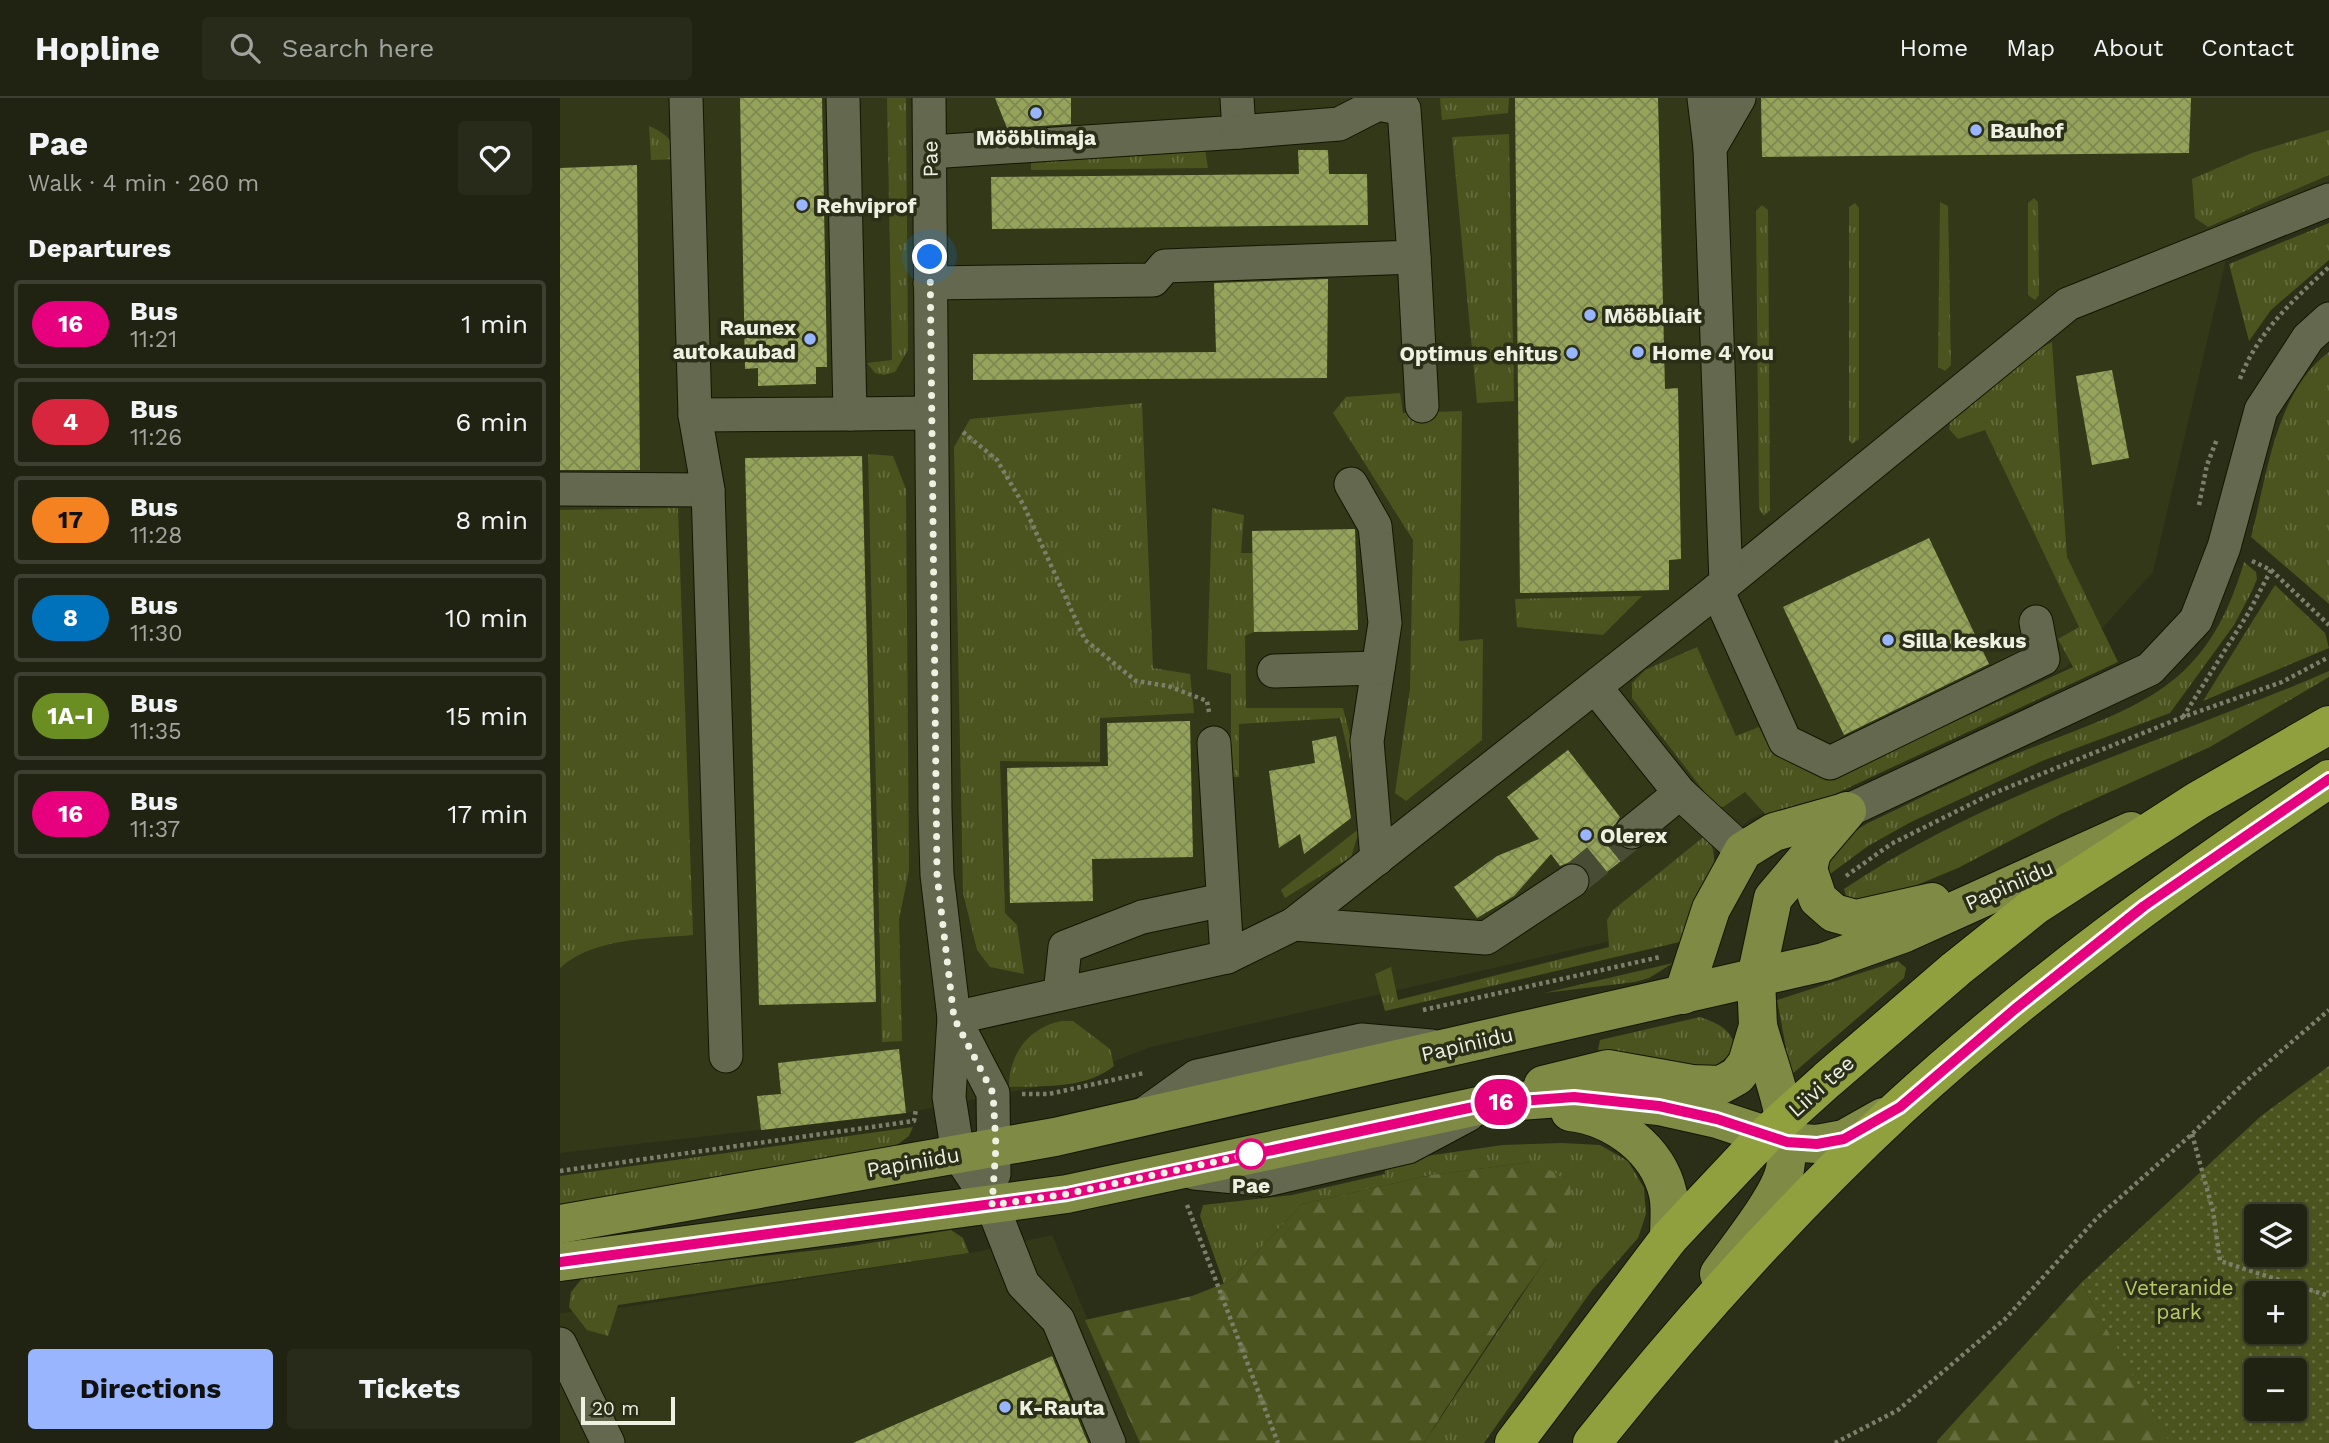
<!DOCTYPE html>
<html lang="en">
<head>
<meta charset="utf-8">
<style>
  :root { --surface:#202311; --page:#282b1a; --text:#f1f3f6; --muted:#a2a49f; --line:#3d4031; --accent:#99b5fd }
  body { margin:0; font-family:"Work Sans",sans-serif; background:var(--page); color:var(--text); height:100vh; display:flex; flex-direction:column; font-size:26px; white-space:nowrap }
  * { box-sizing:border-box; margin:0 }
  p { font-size:23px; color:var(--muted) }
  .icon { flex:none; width:38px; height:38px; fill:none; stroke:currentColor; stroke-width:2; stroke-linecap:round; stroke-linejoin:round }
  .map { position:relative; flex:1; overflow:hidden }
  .details { display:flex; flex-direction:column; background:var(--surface); width:560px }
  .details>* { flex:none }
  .badge { padding:0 14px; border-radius:23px; font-size:24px; line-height:46px }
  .controls { position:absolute; left:1684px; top:1106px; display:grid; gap:14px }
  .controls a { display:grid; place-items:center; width:63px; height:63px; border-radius:7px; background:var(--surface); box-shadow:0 2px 5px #0004,0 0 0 2px var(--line); font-size:35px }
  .scale { position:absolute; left:21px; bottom:18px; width:94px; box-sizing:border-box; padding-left:7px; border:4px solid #eef1e2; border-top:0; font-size:19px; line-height:24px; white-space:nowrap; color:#eef1e2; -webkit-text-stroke:5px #2b2f17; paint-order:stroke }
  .you { position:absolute; width:35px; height:35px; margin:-18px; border:5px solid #fff; border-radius:50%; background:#1a73e8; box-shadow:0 0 0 10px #1a73e833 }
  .map>.badge { position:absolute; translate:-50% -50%; box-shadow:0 0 0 4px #fff }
  h2 { padding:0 28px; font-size:26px; line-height:63px }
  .round { display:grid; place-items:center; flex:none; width:74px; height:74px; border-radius:7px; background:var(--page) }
  .overview { display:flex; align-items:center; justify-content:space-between; height:119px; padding:0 28px }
  h1 { font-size:33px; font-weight:700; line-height:52px }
  .primary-button { display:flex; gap:14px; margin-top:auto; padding:14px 28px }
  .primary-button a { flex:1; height:80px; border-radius:7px; background:var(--accent); color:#111; font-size:28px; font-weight:700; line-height:80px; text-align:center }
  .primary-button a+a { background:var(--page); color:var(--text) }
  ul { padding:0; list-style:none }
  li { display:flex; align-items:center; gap:21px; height:88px; margin:0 14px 10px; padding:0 14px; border:4px solid var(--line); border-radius:7px }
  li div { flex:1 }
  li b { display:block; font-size:26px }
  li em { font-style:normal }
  li .badge { min-width:77px; font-weight:700; text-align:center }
  header { display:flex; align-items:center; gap:42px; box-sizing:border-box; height:98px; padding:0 35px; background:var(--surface); border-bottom:2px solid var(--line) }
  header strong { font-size:33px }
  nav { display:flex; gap:38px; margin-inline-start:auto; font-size:24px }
  .search { width:490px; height:63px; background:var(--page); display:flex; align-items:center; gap:18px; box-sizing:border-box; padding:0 24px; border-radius:7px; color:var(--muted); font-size:26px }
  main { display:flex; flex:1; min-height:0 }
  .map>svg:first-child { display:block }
  .built { fill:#333819 }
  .grass { fill:url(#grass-tufts) }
  .forest { fill:url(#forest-firs) }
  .park { fill:url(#park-dots); fill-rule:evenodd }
  .building { fill:url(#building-cross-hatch) }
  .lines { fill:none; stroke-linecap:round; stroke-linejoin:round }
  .minor-tunnel { stroke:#484c35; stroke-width:33; stroke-dasharray:33 17; stroke-linecap:butt }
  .minor-casing { stroke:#131702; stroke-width:35 }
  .major-casing { stroke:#131702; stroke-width:40 }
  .highway-casing { stroke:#131702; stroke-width:40 }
  .path { stroke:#7b7f6b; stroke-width:4.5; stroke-dasharray:3.5 3.5; stroke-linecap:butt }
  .minor { stroke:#63684e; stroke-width:33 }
  .major { stroke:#7f8a45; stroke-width:38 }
  .highway { stroke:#91a03f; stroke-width:38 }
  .line-casing { stroke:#fff; stroke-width:16 }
  .line { stroke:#e6007e; stroke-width:10 }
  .walk { stroke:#eef1e2; stroke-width:7; stroke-dasharray:0 12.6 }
  .poi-dot { fill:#99b5fd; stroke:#2b2f17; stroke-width:2.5 }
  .stop-dot { fill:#fff; stroke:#e6007e; stroke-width:3.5 }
  .labels { text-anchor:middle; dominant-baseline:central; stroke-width:7; stroke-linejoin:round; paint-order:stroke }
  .poi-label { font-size:21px; font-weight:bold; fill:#eef1e2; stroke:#2b2f17; text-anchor:start }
  .street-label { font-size:21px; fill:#eef1e2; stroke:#2b2f17 }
  .stop-label { font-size:21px; font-weight:bold; fill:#eef1e2; stroke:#2b2f17 }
  .park-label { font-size:21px; fill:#b8c964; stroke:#2b2f17 }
</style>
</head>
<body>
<header>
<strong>Hopline</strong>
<div class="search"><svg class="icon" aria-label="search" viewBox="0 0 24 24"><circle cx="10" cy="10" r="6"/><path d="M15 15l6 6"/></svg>Search here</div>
<nav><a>Home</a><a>Map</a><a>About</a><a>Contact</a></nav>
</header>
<main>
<section class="details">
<div class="overview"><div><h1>Pae</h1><p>Walk · 4 min · 260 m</p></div><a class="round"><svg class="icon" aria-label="heart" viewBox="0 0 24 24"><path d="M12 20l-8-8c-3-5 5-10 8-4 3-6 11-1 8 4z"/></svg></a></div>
<h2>Departures</h2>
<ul>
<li><span class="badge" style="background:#e6007e;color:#fff">16</span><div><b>Bus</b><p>11:21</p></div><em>1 min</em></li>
<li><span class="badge" style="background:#d7263d;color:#fff">4</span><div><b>Bus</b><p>11:26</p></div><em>6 min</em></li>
<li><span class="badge" style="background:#f58220;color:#111">17</span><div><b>Bus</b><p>11:28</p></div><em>8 min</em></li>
<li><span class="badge" style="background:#0072bc;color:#fff">8</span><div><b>Bus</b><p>11:30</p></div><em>10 min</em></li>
<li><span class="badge" style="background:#6b8e23;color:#fff">1A-I</span><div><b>Bus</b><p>11:35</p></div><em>15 min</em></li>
<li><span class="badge" style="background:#e6007e;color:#fff">16</span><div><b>Bus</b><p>11:37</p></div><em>17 min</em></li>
</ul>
<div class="primary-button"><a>Directions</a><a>Tickets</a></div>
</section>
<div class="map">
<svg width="1769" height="1345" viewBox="0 0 1769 1345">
  <defs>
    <pattern id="grass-tufts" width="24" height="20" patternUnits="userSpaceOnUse" patternTransform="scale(1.75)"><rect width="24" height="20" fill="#4b541e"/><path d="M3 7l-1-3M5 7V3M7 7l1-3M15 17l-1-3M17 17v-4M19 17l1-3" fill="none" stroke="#656d3e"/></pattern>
    <pattern id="forest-firs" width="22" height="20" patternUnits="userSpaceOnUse" patternTransform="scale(1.75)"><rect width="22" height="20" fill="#4b541e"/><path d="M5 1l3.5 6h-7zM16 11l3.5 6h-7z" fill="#656d3e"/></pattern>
    <pattern id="park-dots" width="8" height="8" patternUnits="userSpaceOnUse" patternTransform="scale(1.75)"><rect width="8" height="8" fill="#4b541e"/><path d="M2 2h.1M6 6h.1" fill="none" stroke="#656d3e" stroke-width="1.8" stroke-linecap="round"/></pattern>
    <pattern id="building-cross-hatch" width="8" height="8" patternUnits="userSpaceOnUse" patternTransform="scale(1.75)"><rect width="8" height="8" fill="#96a35a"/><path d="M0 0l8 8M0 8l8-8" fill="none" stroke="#7e8853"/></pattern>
  </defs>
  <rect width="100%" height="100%" fill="#2b2f17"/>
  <g class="built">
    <path d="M0,0h1769v102l-98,39 -78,333 -86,95 -318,153 -130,119 -468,108 -94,36 -151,30 -346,40z"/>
    <path d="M492,1137l88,208h-580v-130l59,-5 357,-56z"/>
  </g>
  <g class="grass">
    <path d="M327,0h19l2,252 -13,22 -11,3 -9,-2 -8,-10 25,-3z"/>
    <path d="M880,0h69l-1,15 -66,7z"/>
    <path d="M89,28c16,7 26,15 29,33l-27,1z"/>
    <path d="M1769,32v45l-121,52 -13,-9 -3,-39 60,-26z"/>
    <path d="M949,36l5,267 -37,2 -25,-266z"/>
    <path d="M645,51l3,19 -177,2v-14z"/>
    <path d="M1474,100l4,4 1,93 -4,5 -7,-5v-92z"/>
    <path d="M1380,104l8,4 3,159 -6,6 -7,-4z"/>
    <path d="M1295,105l4,5v231l-7,5 -3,-4v-233z"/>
    <path d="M1202,107l6,5 2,300 -6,6 -5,-7 -3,-298z"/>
    <path d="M1769,125v37l-58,50 -22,31 -20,-77z"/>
    <path d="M1492,244l15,215 51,105 -356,166 4,-13 -21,-23 -22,15h-7l-84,-109v-15l13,-13 52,-23 39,89 23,-9 14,27 55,26 245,-113 -15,-28 21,-12 -94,-197 -27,9 -9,-10 2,-10 69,-60z"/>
    <path d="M1769,254v252l-78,-67c16,-61 24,-145 78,-185z"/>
    <path d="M840,295l3,20 59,-2 -3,230 24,-2 -1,101 -76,61 -11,-8 15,-104 3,-149 -80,-127 13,-16z"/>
    <path d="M582,305l11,265 37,6 4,39 -94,5v44l-100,-1 5,152 12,12 7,49 -34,-7 -13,-17 -14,-57 -9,-446 16,-28z"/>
    <path d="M308,356l25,2 13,33 3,382 -10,48 3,122 -20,1z"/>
    <path d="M118,410l15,427c-42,4 -99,2 -133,33v-458z"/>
    <path d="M652,410l32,7 -3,38h12l1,79 -9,4 1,72h97l25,100 -4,9 -24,-99 -101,6v53h-8v-103l-24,-5z"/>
    <path d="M1684,464l12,10 1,7 -5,12 -18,34 -64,88 -128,48 -131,61 -43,24 -38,28c-6,-20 21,-41 36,-50 51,-24 102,-51 155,-72 115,-46 185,-59 223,-190z"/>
    <path d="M1715,487l50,48 4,15 -126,53z"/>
    <path d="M1082,498l-39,39 -86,-8 -2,-28z"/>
    <path d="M1769,573v6l-119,70 -149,67 -103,54 -70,29 -17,4 -24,-3 -3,-9c149,-100 322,-147 485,-218z"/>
    <path d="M800,730l-9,29 -66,41 -4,-8z"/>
    <path d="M1146,737c22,31 -5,74 -18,105l-303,71 -10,-37 16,-7 7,33 211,-53 -2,-27 6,-10z"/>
    <path d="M1338,863l8,7 -2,10 -113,97 -14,-75z"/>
    <path d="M1113,865l-24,15 -14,4 -91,11z"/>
    <path d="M1140,919c16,6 29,10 35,28l-8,12 -16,12 -113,-19 2,-10z"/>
    <path d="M502,923h11l37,28 4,17c-28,23 -71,20 -105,21 0,-33 20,-60 53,-66z"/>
    <path d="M353,1029l-4,9 -15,11 -334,57v-28z"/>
    <path d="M1002,1045l38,2 28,16 16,27 2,26 -8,24 -46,52 -108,153h-60l122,-184 -15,-97 -100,13 -129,29 -72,77 -6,3 -24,-68 3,-11 89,-10 93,-21 -1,-12 119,-17z"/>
    <path d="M391,1132l12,8 6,15 -351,52 -10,31 -21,-6 -18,-23 2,-15 13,-16 261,-29z"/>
  </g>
  <g class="forest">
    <path d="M971,1064l25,11 14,12c5,44 -35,88 -58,123 -30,45 -60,90 -88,135h-284l-55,-123 107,-24 38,-15 72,-77 129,-29z"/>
    <path d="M1521,1185l90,160h-234v-2z"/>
  </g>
  <path class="park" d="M1769,968v377h-159l-89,-160 180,-167zM1696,1118h38v39h-38zM1696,1195h38v39h-38zM1696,1272h38v39h-38z"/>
  <g class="building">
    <path d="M180,0h82l5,269h-11v17l-58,2v-18l-13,1z"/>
    <path d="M435,0h76v26l-64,4z"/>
    <path d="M955,0h143l7,291 13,-1 3,171 -12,1v30l-149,3z"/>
    <path d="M1201,0h430l-2,55 -427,4z"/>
    <path d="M738,52h30l1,24h38l1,51 -376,4 -1,-52 308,-3z"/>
    <path d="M77,67l3,305h-80v-302z"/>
    <path d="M768,181l-1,99 -354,2v-26l243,-2 -2,-69z"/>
    <path d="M1552,272l17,88 -37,7 -16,-89z"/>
    <path d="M302,358l14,546 -117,3 -14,-547z"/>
    <path d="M795,431l3,101 -104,2 -2,-101z"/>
    <path d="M1369,440l60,126 -145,71 -61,-128z"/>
    <path d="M630,623l3,136 -101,2 1,42 -83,2 -3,-135 101,-2 -1,-43z"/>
    <path d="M776,638l15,82 -47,36 -4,-20 -21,14 -10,-77 46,-8 -3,-22z"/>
    <path d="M1008,652l52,67 -6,9 3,18 8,6 9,1 -44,34 -2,-14 -7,-7 -11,-2 -10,4 -9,-12 -37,42 -37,22 -23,-31 43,-31 42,-17 -32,-42z"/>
    <path d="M339,951l7,64 -145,17 -4,-34 24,-2 -3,-31z"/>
    <path d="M492,1258l36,87h-235l165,-72z"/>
  </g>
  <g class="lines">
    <path class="minor-tunnel" d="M1012,783l60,-49"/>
    <defs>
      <g id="minor">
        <path d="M126,0l9,317 155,-1"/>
        <path d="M283,0l7,316 80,-1"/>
        <path d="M369,0l6,714 2,63 17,143 -5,79 9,57 34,51 31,79 35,36 51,123"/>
        <path d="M1144,0l6,50"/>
        <path d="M370,54l309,-20 -2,-34"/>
        <path d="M854,159l8,149"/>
        <path d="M370,185l223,-3 12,-14 249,-9 -10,-148 -26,-5 -39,20 -100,8"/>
        <path d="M791,386l24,42 10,97 -18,118 10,118"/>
        <path d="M0,391l148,1 -13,-75"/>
        <path d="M148,392l18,566"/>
        <path d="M1166,485l342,-279 261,-104"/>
        <path d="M1157,492l68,151 45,22 213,-104 -7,-37"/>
        <path d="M714,573l104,-3"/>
        <path d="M1036,590l84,105 63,58"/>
        <path d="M654,645l13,214"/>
        <path d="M1287,713l303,-142 46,-49 28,-73 37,-137 47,-72 21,-19"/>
        <path d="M1072,734l48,-39"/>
        <path d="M734,826l192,14 86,-57"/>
        <path d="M500,896l5,-47 77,-30 81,-17"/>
        <path d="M394,920l273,-61 67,-33 432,-341 -16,-435 29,-50"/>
        <path d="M395,922l38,73 1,81"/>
        <path d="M584,1016l53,-38 164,-36 70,6"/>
        <path d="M634,1075l72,7 142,-33 60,-32"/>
        <path d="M0,1246l48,99"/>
      </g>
      <g id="major">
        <path d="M1253,750l-5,21 10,30 16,14 22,6 76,-17"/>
        <path d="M1123,897l28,-86 32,-58 31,-19 71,-20"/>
        <path d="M983,987l65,-16 84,15 29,1 16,-9 10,-13 11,-37 -2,-48 17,-80 74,-87"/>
        <path d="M1010,1014c44,5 88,37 98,82 3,14 1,30 1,44"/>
        <path d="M0,1126l495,-87 769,-175 81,-29 226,-102"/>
        <path d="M0,1164l507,-68 425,-91 82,-6 85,9 58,13 70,23 30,2 27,-5 39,-22"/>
        <path d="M1159,1176c18,-25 61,-78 66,-105 9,-46 -15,-99 -27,-143"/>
      </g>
      <g id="highway">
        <path d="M954,1345l155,-205 96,-102 62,-56 129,-111 80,-64 161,-104 132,-76"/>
        <path d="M1032,1345c95,-119 196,-232 308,-336 133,-122 279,-228 429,-328"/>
      </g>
    </defs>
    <use href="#minor" class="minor-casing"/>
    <use href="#major" class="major-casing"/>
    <use href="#highway" class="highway-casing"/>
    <g class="path">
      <path d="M1680,281c17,-46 53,-79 89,-112"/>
      <path d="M403,334l34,28 27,46 61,134 51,41 32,5 39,15 2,11"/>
      <path d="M1639,407l8,-40 10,-26"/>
      <path d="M1692,463l19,9 58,55"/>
      <path d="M1623,619l66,-105 22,-42"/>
      <path d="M1286,778l45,-32 98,-49 194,-78 99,-35 47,-25"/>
      <path d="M863,912l237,-53"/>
      <path d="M462,996h27l95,-21"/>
      <path d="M1632,1036l21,77 7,50 109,35"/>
      <path d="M0,1073l354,-50 2,-12"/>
      <path d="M627,1107l91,238"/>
      <path d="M1275,1345l63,-33 107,-91 92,-101 95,-84 52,-51 85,-73"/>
    </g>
    <use href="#minor" class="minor"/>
    <use href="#major" class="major"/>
    <use href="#highway" class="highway"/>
  </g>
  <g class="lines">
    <defs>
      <path id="line" d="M0,1164l507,-68 425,-91 82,-6 85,9 58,13 70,23 30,2 27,-5 56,-32 115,-98 129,-103 185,-127"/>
    </defs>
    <use href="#line" class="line-casing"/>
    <use href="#line" class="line"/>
    <path class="walk" d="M370,159l7,618 17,143 39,75 3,53 -4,59 75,-11 184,-40"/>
  </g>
  <g class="poi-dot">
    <circle cx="476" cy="15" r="7"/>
    <circle cx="1416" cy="32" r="7"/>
    <circle cx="242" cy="107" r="7"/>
    <circle cx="1030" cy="217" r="7"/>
    <circle cx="250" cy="241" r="7"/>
    <circle cx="1078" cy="254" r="7"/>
    <circle cx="1012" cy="255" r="7"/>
    <circle cx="1328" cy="542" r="7"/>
    <circle cx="1026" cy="737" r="7"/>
    <circle cx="445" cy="1309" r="7"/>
  </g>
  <circle class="stop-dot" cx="691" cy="1056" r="14"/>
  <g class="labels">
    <g class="poi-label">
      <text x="1430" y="32">Bauhof</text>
      <text x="476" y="39" text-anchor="middle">Mööblimaja</text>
      <text x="256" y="107">Rehviprof</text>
      <text x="1044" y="217">Mööbliait</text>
      <text x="236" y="229" text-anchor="end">Raunex<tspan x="236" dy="24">autokaubad</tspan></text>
      <text x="1092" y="254">Home 4 You</text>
      <text x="998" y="255" text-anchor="end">Optimus ehitus</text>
      <text x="1342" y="542">Silla keskus</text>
      <text x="1040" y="737">Olerex</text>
      <text x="459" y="1309">K-Rauta</text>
    </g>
    <g class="street-label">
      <text transform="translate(370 61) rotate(-91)">Pae</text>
      <text transform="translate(1449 787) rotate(-24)">Papiniidu</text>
      <text transform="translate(907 946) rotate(-13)">Papiniidu</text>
      <text transform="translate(1261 988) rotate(-42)">Liivi tee</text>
      <text transform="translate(353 1064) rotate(-10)">Papiniidu</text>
    </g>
    <g class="stop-label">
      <text x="691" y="1087">Pae</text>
    </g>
    <g class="park-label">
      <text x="1619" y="1189">Veteranide<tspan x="1619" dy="24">park</tspan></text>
    </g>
  </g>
</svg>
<div class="controls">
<a><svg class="icon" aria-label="layers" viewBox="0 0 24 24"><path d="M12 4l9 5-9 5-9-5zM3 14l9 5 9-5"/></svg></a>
<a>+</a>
<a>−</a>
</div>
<div class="scale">20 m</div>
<div class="you" style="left:370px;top:159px"></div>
<b class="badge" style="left:941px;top:1004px;background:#e6007e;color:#fff">16</b>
</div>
</main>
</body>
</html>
